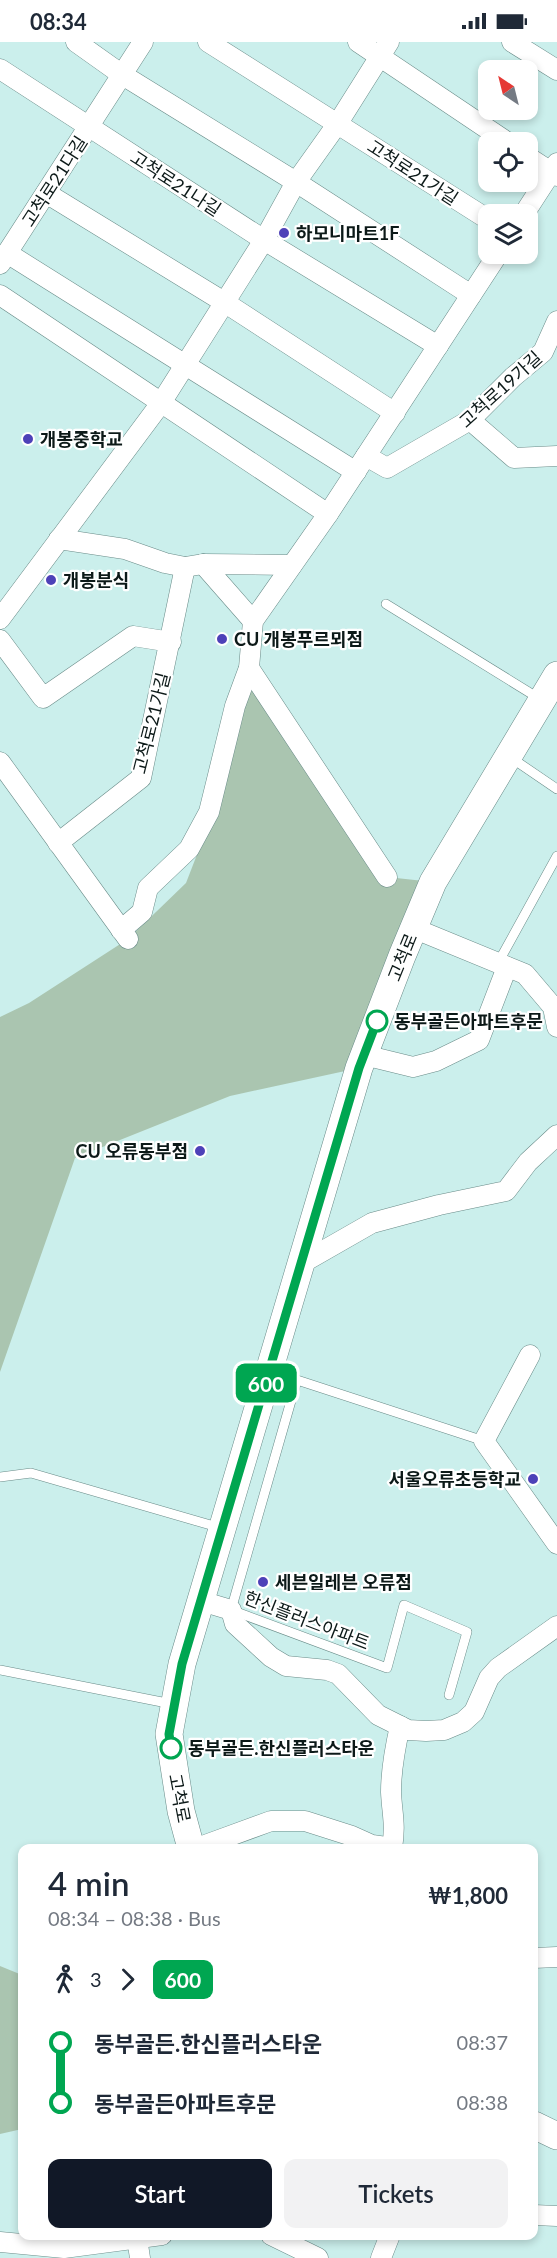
<!DOCTYPE html>
<html lang="en">
<head>
<meta charset="utf-8">
<style>
  :root { --surface:#fff; --page:#f2f2f3; --text:#1f2937; --muted:#747a83; --accent:#111827 }
  body { margin:0; font-family:Lato,"Noto Sans KR",sans-serif; background:var(--page); color:var(--text); height:100vh; display:flex; flex-direction:column; font-size:22px; white-space:nowrap }
  * { box-sizing:border-box; margin:0 }
  p { font-size:20px; color:var(--muted) }
  .icon { flex:none; width:33px; height:33px; fill:none; stroke:currentColor; stroke-width:2; stroke-linecap:round; stroke-linejoin:round }
  .map { position:relative; flex:1; overflow:hidden }
  .panel { position:absolute; left:18px; top:1802px; width:520px; height:396px; display:flex; flex-direction:column; background:var(--surface); border-radius:12px; box-shadow:0 3px 9px #0003 }
  .panel>* { flex:none }
  .badge { padding:0 12px; border-radius:9px; font-size:21px; line-height:39px }
  .needle { width:39px; rotate:325deg }
  .fabs { position:absolute; left:478px; top:18px; display:grid; gap:12px }
  .fabs a { display:grid; place-items:center; width:60px; height:60px; border-radius:12px; background:var(--surface); box-shadow:0 3px 9px #0003; font-size:30px }
  .map>.badge { position:absolute; translate:-50% -50%; box-shadow:0 0 0 3px #fff }
  .legs { display:flex; align-items:center; gap:9px; height:66px; padding:0 30px; font-size:20px }
  .legs p { margin-inline-start:auto }
  .summary { display:flex; align-items:center; justify-content:space-between; height:102px; padding:0 30px }
  h1 { font-size:33px; font-weight:600; line-height:45px }
  .action { display:flex; gap:12px; margin-top:auto; padding:12px 30px }
  .action a { flex:1; height:69px; border-radius:12px; background:var(--accent); color:#fff; font-size:24px; font-weight:600; line-height:69px; text-align:center }
  .action a+a { background:var(--page); color:var(--text) }
  ul { padding:0 30px; list-style:none }
  li { display:flex; align-items:center; gap:21px; height:60px; font-size:22px }
  li i { display:grid; place-items:center; width:9px; height:100%; margin:0 8px; background:currentColor }
  li i::after { content:''; width:15px; height:15px; margin:-8px; border:4px solid; border-radius:50%; background:var(--surface) }
  li p { margin-inline-start:auto }
  li:first-child i { background:linear-gradient(#0000 50%,currentColor 0) }
  li:last-child i { background:linear-gradient(currentColor 50%,#0000 0) }
  .status { display:flex; justify-content:space-between; align-items:center; height:42px; padding:0 30px; background:var(--surface); direction:ltr }
  .status svg { height:16px; fill:currentColor }
  .map>svg:first-child { display:block }
  .green { fill:#aac5b0 }
  .lines { fill:none; stroke-linecap:round; stroke-linejoin:round }
  .lane-casing { stroke:#698b88; stroke-width:10 }
  .street-casing { stroke:#698b88; stroke-width:21 }
  .secondary-casing { stroke:#698b88; stroke-width:28 }
  .lane { stroke:#fff; stroke-width:9 }
  .street { stroke:#fff; stroke-width:20 }
  .secondary { stroke:#fff; stroke-width:27 }
  .line-1-casing { stroke:#fff; stroke-width:14 }
  .line-1 { stroke:#00a651; stroke-width:9 }
  .poi-dot { fill:#4d41b8; stroke:#fff; stroke-width:2 }
  .stop-1-dot { fill:#fff; stroke:#00a651; stroke-width:3 }
  .labels { text-anchor:middle; dominant-baseline:central; stroke-width:4.5; stroke-linejoin:round; paint-order:stroke }
  .street-label { font-size:18px; fill:#0c1918; stroke:#fff }
  .poi-label { font-size:18px; font-weight:bold; fill:#0c1918; stroke:#fff; text-anchor:start }
  .stop-label { font-size:18px; font-weight:bold; fill:#0c1918; stroke:#fff; text-anchor:start }
</style>
</head>
<body>
<div class="status"><b>08:34</b><svg viewBox="0 0 49 12"><path d="M0 12V9h3v3zM5 12V6h3v6zM10 12V3h3v9zM15 12V0h3v12zM26 1h20v11H26zM47 4h2v5h-2z"/></svg></div>
<div class="map">
<svg width="557" height="2216" viewBox="0 0 557 2216">
  <rect width="100%" height="100%" fill="#cbefec"/>
  <g class="green">
    <path d="M249,626l138,209 46,5 -74,186 -129,28 -155,62 -75,214v-355l29,-14 99,-64 58,-56 36,-93z"/>
    <path d="M0,1924l22,9v154l-22,5z"/>
  </g>
  <g class="lines">
    <defs>
      <g id="lane">
        <path d="M386,562l154,95"/>
        <path d="M510,715l47,32"/>
        <path d="M498,921l59,-107"/>
        <path d="M0,1435l31,-4 190,55"/>
        <path d="M0,1628l172,34"/>
        <path d="M449,1653l18,-63 -63,-27 -17,63 -156,-58 66,-230 187,61"/>
      </g>
      <g id="street">
        <path d="M76,0l45,32 175,108 175,113"/>
        <path d="M208,0l281,178"/>
        <path d="M358,0l149,100"/>
        <path d="M512,0l45,28"/>
        <path d="M0,27l264,171 174,106"/>
        <path d="M528,115l29,19"/>
        <path d="M46,151l178,109 171,111"/>
        <path d="M524,172l33,-51"/>
        <path d="M7,211l349,219"/>
        <path d="M0,222l143,-222"/>
        <path d="M0,253l328,219"/>
        <path d="M470,378l44,38 43,-2"/>
        <path d="M366,414l21,12 83,-48 43,-43 30,-25 14,-31"/>
        <path d="M59,497l66,10 40,14 20,4 18,-3 89,1"/>
        <path d="M203,522l50,57"/>
        <path d="M0,577l161,-216 103,-163 32,-58 42,-59 51,-81"/>
        <path d="M0,598l43,58 90,-62 38,6"/>
        <path d="M249,626l138,209"/>
        <path d="M0,720l128,177"/>
        <path d="M58,801l83,-65 44,-211"/>
        <path d="M413,886l112,46 28,33 4,20"/>
        <path d="M121,888l21,-18 6,-24 41,-39 20,-37 26,-106 14,-38 4,-47 75,-107 170,-260"/>
        <path d="M364,1013l49,12 23,-6 43,-21 28,-73"/>
        <path d="M302,1221l70,-40 67,-18 67,-14 22,-29 29,-27"/>
        <path d="M530,1313l-46,86 73,103"/>
        <path d="M201,1559l30,9 4,14 36,33 15,9 41,4 11,4 40,41 30,15 18,1 18,-1 19,-8 11,-10 15,-34 9,-10 59,-42"/>
        <path d="M197,1806l74,-27h34l47,15 20,9 21,3"/>
        <path d="M392,1806c4,-24 0,-34 -1,-56 0,-23 4,-44 9,-66"/>
        <path d="M534,1916l23,-1"/>
        <path d="M534,2173l23,1"/>
        <path d="M271,2193l47,23"/>
        <path d="M137,2196l3,20"/>
        <path d="M0,2200l64,6 98,-13"/>
        <path d="M381,2216l9,-23"/>
      </g>
      <g id="secondary">
        <path d="M191,1806l-10,-37 -12,-77 13,-70 177,-596 43,-112 31,-74 124,-207"/>
        <path d="M534,2083l23,11"/>
      </g>
    </defs>
    <use href="#lane" class="lane-casing"/>
    <use href="#street" class="street-casing"/>
    <use href="#secondary" class="secondary-casing"/>
    <use href="#lane" class="lane"/>
    <use href="#street" class="street"/>
    <use href="#secondary" class="secondary"/>
  </g>
  <g class="lines">
    <defs>
      <path id="line-1" d="M171,1706l-2,-14 13,-70 177,-596 18,-47"/>
    </defs>
    <use href="#line-1" class="line-1-casing"/>
    <use href="#line-1" class="line-1"/>
  </g>
  <g class="poi-dot">
    <circle cx="284" cy="191" r="6"/>
    <circle cx="28" cy="397" r="6"/>
    <circle cx="51" cy="538" r="6"/>
    <circle cx="222" cy="597" r="6"/>
    <circle cx="200" cy="1109" r="6"/>
    <circle cx="533" cy="1437" r="6"/>
    <circle cx="263" cy="1540" r="6"/>
  </g>
  <g class="stop-1-dot">
    <circle cx="377" cy="979" r="10"/>
    <circle cx="171" cy="1706" r="10"/>
  </g>
  <g class="labels">
    <g class="street-label">
      <text transform="translate(413 130) rotate(33)">고척로21가길</text>
      <text transform="translate(54 139) rotate(-57)">고척로21다길</text>
      <text transform="translate(176 141) rotate(33)">고척로21나길</text>
      <text transform="translate(500 347) rotate(-42)">고척로19가길</text>
      <text transform="translate(151 681) rotate(-76)">고척로21가길</text>
      <text transform="translate(402 915) rotate(-68)">고척로</text>
      <text transform="translate(307 1578) rotate(21)">한신플러스아파트</text>
      <text transform="translate(180 1756) rotate(79)">고척로</text>
    </g>
    <g class="poi-label">
      <text x="296" y="191">하모니마트1F</text>
      <text x="40" y="397">개봉중학교</text>
      <text x="63" y="538">개봉분식</text>
      <text x="234" y="597">CU 개봉푸르뫼점</text>
      <text x="188" y="1109" text-anchor="end">CU 오류동부점</text>
      <text x="521" y="1437" text-anchor="end">서울오류초등학교</text>
      <text x="275" y="1540">세븐일레븐 오류점</text>
    </g>
    <g class="stop-label">
      <text x="394" y="979">동부골든아파트후문</text>
      <text x="188" y="1706">동부골든.한신플러스타운</text>
    </g>
  </g>
</svg>
<div class="fabs">
<a><svg class="needle" viewBox="-14 -14 28 28"><path d="M0-13l5 13h-10z" fill="#e53935"/><path d="M0 13l5-13h-10z" fill="#747a83"/></svg></a>
<a><svg class="icon" aria-label="locate" viewBox="0 0 24 24"><circle cx="12" cy="12" r="6"/><path d="M12 2v4M12 18v4M2 12h4M18 12h4"/></svg></a>
<a><svg class="icon" aria-label="layers" viewBox="0 0 24 24"><path d="M12 4l9 5-9 5-9-5zM3 14l9 5 9-5"/></svg></a>
</div>
<b class="badge" style="left:266px;top:1341px;background:#00a651;color:#fff">600</b>
<section class="panel">
<div class="summary"><div><h1>4 min</h1><p>08:34 – 08:38 · Bus</p></div><b>₩1,800</b></div>
<div class="legs"><svg class="icon" aria-label="walk" viewBox="0 0 24 24"><circle cx="13" cy="4" r="2"/><path d="M13 8l-2 6 4 7M11 14l-3 7M7 12l3-4h3l4 4"/></svg>3<svg class="icon" aria-label="forward" viewBox="0 0 24 24"><path d="M9 5l7 7-7 7"/></svg><b class="badge" style="background:#00a651;color:#fff">600</b></div>
<ul>
<li><i style="color:#00a651"></i><b>동부골든.한신플러스타운</b><p>08:37</p></li>
<li><i style="color:#00a651"></i><b>동부골든아파트후문</b><p>08:38</p></li>
</ul>
<div class="action"><a>Start</a><a>Tickets</a></div>
</section>
</div>
</body>
</html>
